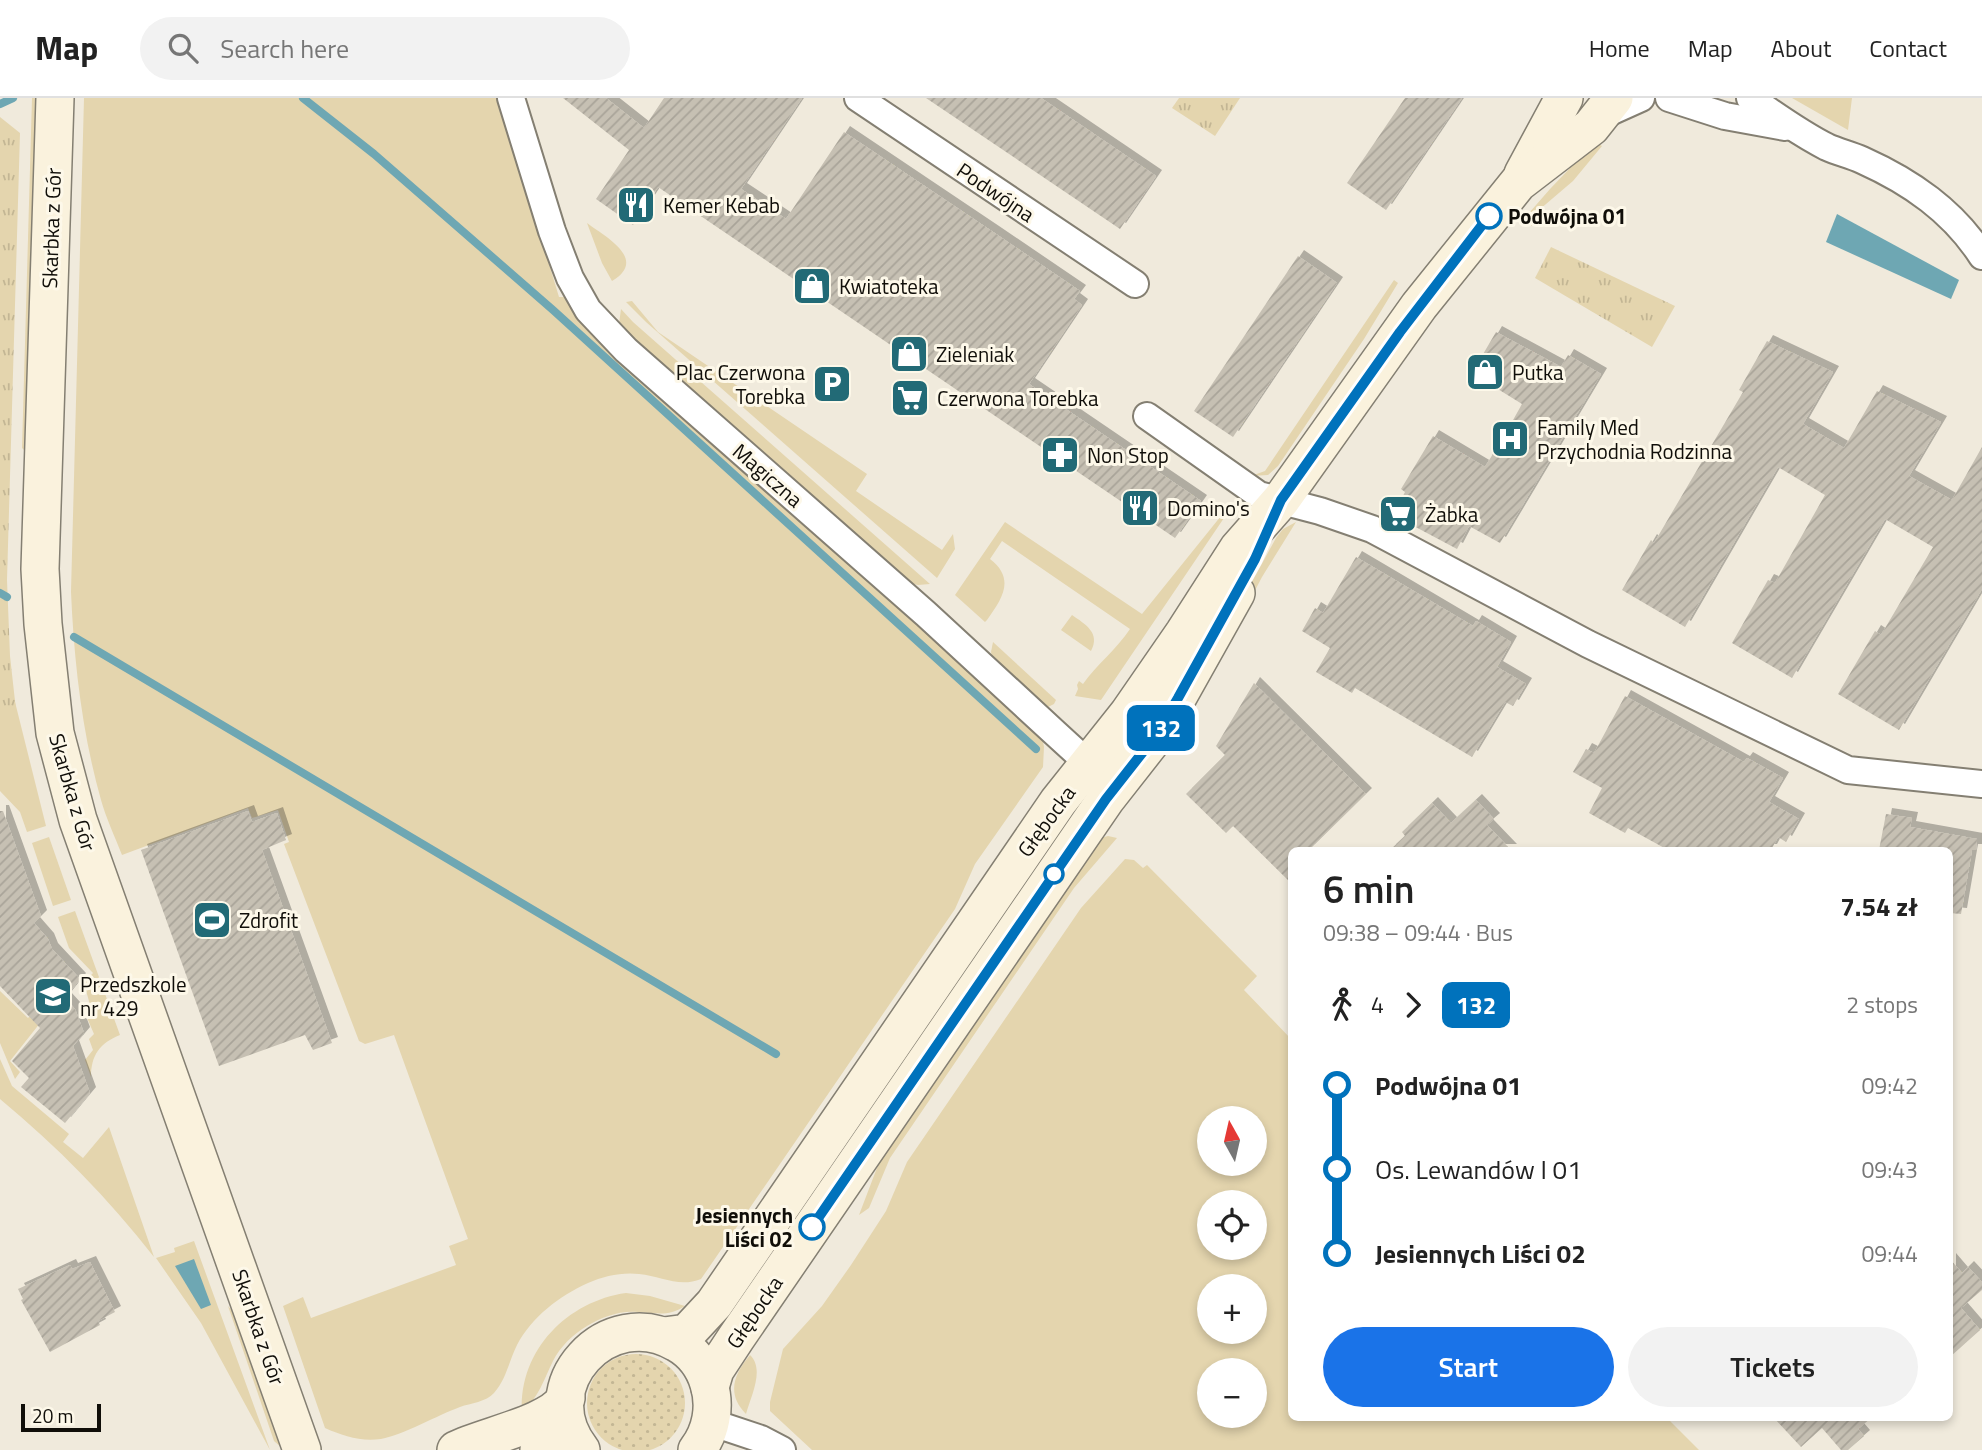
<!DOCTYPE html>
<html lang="en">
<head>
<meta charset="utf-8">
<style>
  :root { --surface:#fff; --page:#f2f2f2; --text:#222; --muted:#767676; --line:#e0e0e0; --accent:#1a73e8 }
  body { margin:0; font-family:"Titillium Web",sans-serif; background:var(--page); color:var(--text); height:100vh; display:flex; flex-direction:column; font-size:26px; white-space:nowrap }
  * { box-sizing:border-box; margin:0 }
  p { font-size:23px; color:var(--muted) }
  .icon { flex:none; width:38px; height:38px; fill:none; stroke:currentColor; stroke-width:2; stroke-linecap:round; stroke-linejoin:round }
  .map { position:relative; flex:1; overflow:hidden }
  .sheet { position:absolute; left:1288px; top:749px; width:665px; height:574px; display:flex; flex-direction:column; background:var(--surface); border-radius:10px; box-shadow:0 4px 10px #0003 }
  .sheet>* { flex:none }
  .badge { padding:0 14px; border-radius:10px; font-size:24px; line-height:46px }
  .needle { width:46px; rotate:352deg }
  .controls { position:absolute; left:1197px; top:1008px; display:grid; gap:14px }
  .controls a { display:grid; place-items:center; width:70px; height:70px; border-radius:50%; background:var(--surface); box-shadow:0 4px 10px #0003; font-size:35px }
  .scale { position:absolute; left:21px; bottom:18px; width:80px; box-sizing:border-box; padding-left:7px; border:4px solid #100e09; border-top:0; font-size:19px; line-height:24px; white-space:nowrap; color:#100e09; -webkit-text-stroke:5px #fdf8e9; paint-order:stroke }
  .map>.badge { position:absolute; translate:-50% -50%; box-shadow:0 0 0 4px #fff }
  .legs { display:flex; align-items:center; gap:10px; height:77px; padding:0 35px; font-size:23px }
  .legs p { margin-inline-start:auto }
  .overview { display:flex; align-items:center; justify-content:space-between; height:119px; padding:0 35px }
  h1 { font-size:38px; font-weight:600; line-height:52px }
  .cta { display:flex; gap:14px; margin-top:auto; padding:14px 35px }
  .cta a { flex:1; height:80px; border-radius:42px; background:var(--accent); color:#fff; font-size:28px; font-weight:600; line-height:80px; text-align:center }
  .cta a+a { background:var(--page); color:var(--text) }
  ul { padding:0 35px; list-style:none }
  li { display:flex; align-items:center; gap:24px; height:84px; font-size:26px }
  li i { display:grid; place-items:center; width:10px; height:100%; margin:0 9px; background:currentColor }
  li i::after { content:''; width:18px; height:18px; margin:-9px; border:5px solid; border-radius:50%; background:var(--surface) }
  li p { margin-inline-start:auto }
  li:first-child i { background:linear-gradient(#0000 50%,currentColor 0) }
  li:last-child i { background:linear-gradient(currentColor 50%,#0000 0) }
  header { display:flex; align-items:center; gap:42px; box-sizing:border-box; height:98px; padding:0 35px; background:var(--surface); border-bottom:2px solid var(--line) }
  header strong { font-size:33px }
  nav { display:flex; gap:38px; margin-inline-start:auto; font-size:24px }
  .search { width:490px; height:63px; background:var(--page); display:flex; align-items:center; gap:18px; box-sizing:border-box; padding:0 24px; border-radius:38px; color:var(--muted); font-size:26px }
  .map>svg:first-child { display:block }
  .grass { fill:#e4d5ae; fill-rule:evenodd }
  .park { fill:url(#park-tufts) }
  .garden { fill:url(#garden-dots) }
  .water { fill:#6ea7b3 }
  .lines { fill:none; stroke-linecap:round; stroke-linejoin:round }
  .stream { stroke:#6ea7b3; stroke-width:8 }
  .building { fill:url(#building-hatch); filter:url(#shadow) }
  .street-casing { stroke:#847f72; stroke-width:30 }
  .secondary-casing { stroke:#847f72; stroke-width:40 }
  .street { stroke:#fff; stroke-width:26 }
  .secondary { stroke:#faf2dd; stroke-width:37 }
  .line-1-casing { stroke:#fff; stroke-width:16 }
  .line-1 { stroke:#0072bc; stroke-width:10 }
  .stop-1-dot { fill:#fff; stroke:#0072bc; stroke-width:3.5 }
  .labels { text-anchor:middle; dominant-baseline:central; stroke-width:6; stroke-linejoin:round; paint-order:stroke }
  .street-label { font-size:21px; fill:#100e09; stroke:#fdf8e9 }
  .poi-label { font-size:21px; fill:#100e09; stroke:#fdf8e9; text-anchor:start }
  .stop-label { font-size:21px; font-weight:bold; fill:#100e09; stroke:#fdf8e9; text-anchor:start }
</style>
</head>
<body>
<header>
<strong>Map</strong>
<div class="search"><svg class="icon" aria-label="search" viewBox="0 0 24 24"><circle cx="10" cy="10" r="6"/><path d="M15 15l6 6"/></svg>Search here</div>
<nav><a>Home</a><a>Map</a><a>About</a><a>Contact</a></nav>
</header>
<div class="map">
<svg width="1982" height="1352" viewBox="0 0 1982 1352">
  <defs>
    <pattern id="park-tufts" width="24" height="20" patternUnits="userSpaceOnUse" patternTransform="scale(1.75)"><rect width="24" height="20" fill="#e4d5ae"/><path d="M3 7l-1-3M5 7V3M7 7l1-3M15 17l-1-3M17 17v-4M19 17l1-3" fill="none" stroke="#c3b694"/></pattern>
    <pattern id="garden-dots" width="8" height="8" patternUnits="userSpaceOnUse" patternTransform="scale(1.75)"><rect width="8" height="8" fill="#e4d5ae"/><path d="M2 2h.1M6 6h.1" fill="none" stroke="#c3b694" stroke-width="1.8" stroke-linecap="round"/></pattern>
    <pattern id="building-hatch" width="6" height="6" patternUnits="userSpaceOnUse" patternTransform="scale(1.75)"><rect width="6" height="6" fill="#c6c0b3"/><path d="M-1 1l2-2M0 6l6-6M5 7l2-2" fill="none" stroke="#a9a499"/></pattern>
    <filter id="shadow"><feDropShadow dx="6" dy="-6" stdDeviation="0" flood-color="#0004"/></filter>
  </defs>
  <rect width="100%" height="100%" fill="#f0eadc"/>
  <g class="grass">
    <path d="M32,0h9l-10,359 -9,-9z"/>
    <path d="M84,0h415l60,199h10l326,305 147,134 2,11 -1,20 -68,97 -20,45 -254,370c-22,9 -40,-3 -62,-5 -17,-2 -35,2 -51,9 -29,13 -56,34 -71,62 -8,16 -11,35 -23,48 -8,9 -23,10 -34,14 -22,8 -57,28 -79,32 -20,3 -38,-3 -56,-11l-42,-122 20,-9 8,21 145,-53 -7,-19 19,-7 -74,-204 -29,9 -6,-3 -75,-197 5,-2 -11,-32 -26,8 -4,-10 -126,47c-7,-18 -16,-37 -21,-55 -19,-67 -27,-139 -30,-208z"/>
    <path d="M1792,0h60l-4,32z"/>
    <path d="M1595,44l7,4 -29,35 -34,29 -7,16 -9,-6 27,-31z"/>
    <path d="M587,125c17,13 62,36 25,58l-10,-18z"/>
    <path d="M1394,182l4,3 -34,56 -86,127 -10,9 -17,1 14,-5z"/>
    <path d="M632,203l26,31 209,142 -11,17 86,59 11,-16 2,15 -18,29 -291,-256 -20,-20z"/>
    <path d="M621,211l12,13 297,262 -12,1 -9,-2 -282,-249 -8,-10z"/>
    <path d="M1225,413l1,4 -125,185 -26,-4 3,-7 -1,-4 2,-4 4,3c13,-19 34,-35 47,-55l-128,-88 -12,18c26,20 12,40 -3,61l-2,2 -30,-27 50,-73 137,92z"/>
    <path d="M1296,424l-34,55 -62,119 -24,40 -4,-8 104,-190 7,-9z"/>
    <path d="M1072,517c13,9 29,18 19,36l-30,-21z"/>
    <path d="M993,544l63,58 -2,4 -8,4 -53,-47 -2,-9z"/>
    <path d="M14,600l32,128 -19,6 -7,-20 -20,-21v-88z"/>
    <path d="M1108,738l9,2 -43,50 -109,160 -75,110 -21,50 -10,7 21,-55 214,-312 7,-10z"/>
    <path d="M49,739l22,63 -18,6 -21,-63z"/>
    <path d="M1125,761l9,1 9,8 4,-3 110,111 -13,14 47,49 1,379h375l32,32h-887l-42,-39v-9l13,-53 39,-43 29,-41 35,-54 21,-49 174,-254zM1209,1020h46v46h-46zM1209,1104h46v46h-46zM1209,1188h46v46h-46zM1209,1272h46v46h-46z"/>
    <path d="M75,813l45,124c-20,8 -29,20 -29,42l-6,-17 8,-10 -4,-11 5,-5 -9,-21 5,-8 -6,-22 9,-10 -24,-25 -11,-31z"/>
    <path d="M0,893l28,27 12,-12 8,7 -38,48 10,11 -5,7 -15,-36z"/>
    <path d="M0,961l12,27 57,48 -6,8 20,16 26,-31 45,130c-46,-59 -96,-110 -154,-158z"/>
    <path d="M194,1143l76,209 -69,-127 -45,-65 19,-6 -1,-4z"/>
    <path d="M626,1195l24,3 35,10c-17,11 -28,7 -47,6 -17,-2 -37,5 -51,14 -14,8 -27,21 -34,35 -9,18 -14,37 -31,50 -3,-61 46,-110 104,-118z"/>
    <path d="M228,1208l7,8 47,134 -8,-7z"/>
    <path d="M750,1257c15,14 1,41 -4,59 -20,-20 -12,-40 4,-59z"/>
  </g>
  <g class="park">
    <path d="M1179,0h61l-25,38 -43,-28z"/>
    <path d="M0,19l20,16 -13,447 3,76 6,54 -16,15z"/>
    <path d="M1551,149l124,59 -23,41 -117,-69z"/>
  </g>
  <circle class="garden" cx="636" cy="1305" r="49"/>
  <g class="water">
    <path d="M1837,116l122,66 -8,19 -125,-57z"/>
    <path d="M194,1161l17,46 -10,4 -26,-43z"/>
  </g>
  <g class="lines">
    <g class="stream">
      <path d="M303,0l71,56 179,156 483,439"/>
      <path d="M0,6l13,-6"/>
      <path d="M0,495l7,4"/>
      <path d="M74,539l702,417"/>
    </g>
  </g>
  <g class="building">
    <path d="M563,0h43l38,30 20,-30h138l-61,91 45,30 58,-87 152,102 84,57 -6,8 8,6 -53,79 172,117 -26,37 -517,-351 -25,38 -37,-26 33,-49z"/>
    <path d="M926,0h115l115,78 -36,53z"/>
    <path d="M1405,0h57l-76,112 -39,-27z"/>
    <path d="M1298,158l39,27 -104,154 -39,-26z"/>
    <path d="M1496,234l65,35 7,-12 33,19 -101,169 -31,-17 -12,23 -64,-34 12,-23 -4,-3 32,-53 52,31 23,-38 14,-25 -50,-31z"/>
    <path d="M1767,243l66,31 -30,52 41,24 33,-57 64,31 -32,54 43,24 30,-53v142l-83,141 -61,-36 37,-63 6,4 52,-88 -48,-28 -93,159 -60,-35 36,-63 7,3 50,-88 -47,-28 -93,160 -63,-37 29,-50 3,3 89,-151 -4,-2z"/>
    <path d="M1356,459l117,69 3,-5 35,21 -14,25 29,17 -13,22 -8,-4 -33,55 -117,-69 -3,5 -36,-21 14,-24 -28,-17 13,-23 8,5z"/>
    <path d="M1254,585l112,111 -57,56h-17v34l-59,-58 -7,7 -40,-39 39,-39 -9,-9z"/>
    <path d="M1625,598l119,66 3,-4 36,20 -14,24 30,17 -13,23 -8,-5 -7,13h-103l-40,-22 -3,5 -36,-20 13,-25 -29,-16 13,-23 8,4z"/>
    <path d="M1476,702l18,19 -7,6 24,25h-121l15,-14 -3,-4 30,-29 19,20z"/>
    <path d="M0,713h3l38,105 -7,7 14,16 4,10 28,30 -15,19 10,11 9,24 -11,13 17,47 -25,30 -44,-36 8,-9 -17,-17 28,-33 -40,-42z"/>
    <path d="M248,713l4,11 25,-9 9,27 -24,10 70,193 -19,7 -8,-15 -86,31 -78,-216z"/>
    <path d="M1886,716l26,4 -2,9 67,12 -1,11h-4l-11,64 -11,-1v-63h-71z"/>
    <path d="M1950,1161l12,14 6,-6 14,15v8l-21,18 19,22 -30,27z"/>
    <path d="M90,1164l25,50 -17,9 2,4 -50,27 -29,-52 2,-1 -5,-10 52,-24 2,4z"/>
    <path d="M1774,1320h97l-13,11 6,7 -16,14h-7l-19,-22 -21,19z"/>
  </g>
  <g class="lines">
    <defs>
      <g id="street">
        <path d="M511,0l41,133 18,47 18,32 38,40 300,264 129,119 23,21 16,26"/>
        <path d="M858,0l277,186"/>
        <path d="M1669,0l56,18 60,11"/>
        <path d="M1750,0c25,17 49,35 77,49 11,5 24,8 35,13 49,22 91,51 120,96"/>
        <path d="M1601,18l40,-18"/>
        <path d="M1147,318l112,79 61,16 52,18 216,115 260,126 134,14"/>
        <path d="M710,1324l51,17 21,11"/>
      </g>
      <g id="secondary">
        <path d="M55,0l-15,471 3,55 12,109 23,87 224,630"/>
        <path d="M1523,76l41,-76"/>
        <path d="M664,1238l23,-3 27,-29 344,-502 70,-88 56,-81 54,-84 43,-49 138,-194 99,-123 73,-56 23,-29"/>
        <path d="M710,1289l5,-17 21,-32 370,-539 51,-65 79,-141"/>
        <path d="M456,1352c28,-14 95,-26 110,-52"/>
        <path d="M539,1352l26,-3 13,3"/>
        <path d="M581,1352c-51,-64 27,-148 96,-107 16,9 27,24 32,41 7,23 2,48 -12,66"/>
      </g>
    </defs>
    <use href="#street" class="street-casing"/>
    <use href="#secondary" class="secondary-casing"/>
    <use href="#street" class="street"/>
    <use href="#secondary" class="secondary"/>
  </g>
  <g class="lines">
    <defs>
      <path id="line-1" d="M812,1129l294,-428 51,-65 21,-36 77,-139 26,-59 119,-168 89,-116"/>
    </defs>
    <use href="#line-1" class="line-1-casing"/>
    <use href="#line-1" class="line-1"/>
  </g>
  <defs>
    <symbol id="restaurant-square" viewBox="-11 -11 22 22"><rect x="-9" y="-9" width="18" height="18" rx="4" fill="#226a76" stroke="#fdf8e9"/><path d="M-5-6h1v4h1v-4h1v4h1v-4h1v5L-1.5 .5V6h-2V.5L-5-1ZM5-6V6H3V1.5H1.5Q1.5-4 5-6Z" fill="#fff"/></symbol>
    <symbol id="shop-square" viewBox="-11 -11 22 22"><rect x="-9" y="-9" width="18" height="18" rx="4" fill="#226a76" stroke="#fdf8e9"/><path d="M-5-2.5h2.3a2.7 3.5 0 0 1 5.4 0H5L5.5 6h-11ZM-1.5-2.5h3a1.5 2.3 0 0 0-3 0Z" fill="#fff"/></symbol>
    <symbol id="parking-square" viewBox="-11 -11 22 22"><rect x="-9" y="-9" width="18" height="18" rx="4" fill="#226a76" stroke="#fdf8e9"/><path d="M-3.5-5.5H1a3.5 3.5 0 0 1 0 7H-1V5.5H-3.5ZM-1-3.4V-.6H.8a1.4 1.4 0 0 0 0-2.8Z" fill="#fff"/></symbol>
    <symbol id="supermarket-square" viewBox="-11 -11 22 22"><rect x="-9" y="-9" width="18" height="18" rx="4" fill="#226a76" stroke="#fdf8e9"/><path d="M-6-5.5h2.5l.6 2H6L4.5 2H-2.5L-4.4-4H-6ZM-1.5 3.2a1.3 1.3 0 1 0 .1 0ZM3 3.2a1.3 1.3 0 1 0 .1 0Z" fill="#fff"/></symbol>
    <symbol id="hospital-square" viewBox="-11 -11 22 22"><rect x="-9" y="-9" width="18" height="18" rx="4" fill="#226a76" stroke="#fdf8e9"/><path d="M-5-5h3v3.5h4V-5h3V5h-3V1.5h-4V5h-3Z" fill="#fff"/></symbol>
    <symbol id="pharmacy-square" viewBox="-11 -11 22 22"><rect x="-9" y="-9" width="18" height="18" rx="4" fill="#226a76" stroke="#fdf8e9"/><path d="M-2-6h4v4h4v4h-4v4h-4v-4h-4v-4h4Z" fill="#fff"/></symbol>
    <symbol id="stadium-square" viewBox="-11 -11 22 22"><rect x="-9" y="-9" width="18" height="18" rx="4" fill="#226a76" stroke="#fdf8e9"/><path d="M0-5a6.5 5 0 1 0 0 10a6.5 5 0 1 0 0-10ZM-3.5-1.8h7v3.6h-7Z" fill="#fff"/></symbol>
    <symbol id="school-square" viewBox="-11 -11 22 22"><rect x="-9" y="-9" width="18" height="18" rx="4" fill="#226a76" stroke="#fdf8e9"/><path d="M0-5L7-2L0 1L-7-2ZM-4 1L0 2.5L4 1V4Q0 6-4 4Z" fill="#fff"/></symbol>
  </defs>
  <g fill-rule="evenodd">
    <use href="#restaurant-square" x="614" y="85" width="44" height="44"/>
    <use href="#shop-square" x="790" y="166" width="44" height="44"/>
    <use href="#shop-square" x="887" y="234" width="44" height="44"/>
    <use href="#shop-square" x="1463" y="252" width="44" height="44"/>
    <use href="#parking-square" x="810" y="264" width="44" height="44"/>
    <use href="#supermarket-square" x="888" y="278" width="44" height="44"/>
    <use href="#hospital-square" x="1488" y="319" width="44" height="44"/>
    <use href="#pharmacy-square" x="1038" y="335" width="44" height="44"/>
    <use href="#restaurant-square" x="1118" y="388" width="44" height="44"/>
    <use href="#supermarket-square" x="1376" y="394" width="44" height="44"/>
    <use href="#stadium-square" x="190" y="800" width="44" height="44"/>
    <use href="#school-square" x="31" y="876" width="44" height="44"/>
  </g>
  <g class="stop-1-dot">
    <circle cx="1489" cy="118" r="12"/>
    <circle cx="1054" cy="776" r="9"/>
    <circle cx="812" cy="1129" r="12"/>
  </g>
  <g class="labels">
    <g class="street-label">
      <text transform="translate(996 94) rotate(34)">Podwójna</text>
      <text transform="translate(51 130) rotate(-88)">Skarbka z Gór</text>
      <text transform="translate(768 377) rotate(41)">Magiczna</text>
      <text transform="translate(73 694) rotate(74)">Skarbka z Gór</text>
      <text transform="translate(1046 723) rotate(-54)">Głębocka</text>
      <text transform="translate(754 1214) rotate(-56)">Głębocka</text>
      <text transform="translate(259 1229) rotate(71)">Skarbka z Gór</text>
    </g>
    <g class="poi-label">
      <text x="663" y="107">Kemer Kebab</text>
      <text x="839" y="188">Kwiatoteka</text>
      <text x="936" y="256">Zieleniak</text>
      <text x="805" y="274" text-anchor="end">Plac Czerwona<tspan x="805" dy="24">Torebka</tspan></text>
      <text x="1512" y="274">Putka</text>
      <text x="937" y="300">Czerwona Torebka</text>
      <text x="1537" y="329">Family Med<tspan x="1537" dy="24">Przychodnia Rodzinna</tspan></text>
      <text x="1087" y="357">Non Stop</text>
      <text x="1167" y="410">Domino's</text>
      <text x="1425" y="416">Żabka</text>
      <text x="239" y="822">Zdrofit</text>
      <text x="80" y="886">Przedszkole<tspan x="80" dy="24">nr 429</tspan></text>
    </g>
    <g class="stop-label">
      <text x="1508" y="118">Podwójna 01</text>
      <text x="793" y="1117" text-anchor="end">Jesiennych<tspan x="793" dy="24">Liści 02</tspan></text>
    </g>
  </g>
</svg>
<div class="controls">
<a><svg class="needle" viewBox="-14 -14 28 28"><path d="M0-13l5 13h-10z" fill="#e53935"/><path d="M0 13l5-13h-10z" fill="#767676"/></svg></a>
<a><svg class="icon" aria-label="locate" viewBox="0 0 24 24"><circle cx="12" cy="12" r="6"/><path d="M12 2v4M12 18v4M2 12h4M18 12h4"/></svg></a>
<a>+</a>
<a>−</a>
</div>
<div class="scale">20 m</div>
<b class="badge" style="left:1161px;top:630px;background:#0072bc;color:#fff">132</b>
<section class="sheet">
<div class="overview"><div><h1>6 min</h1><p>09:38 – 09:44 · Bus</p></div><b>7.54 zł</b></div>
<div class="legs"><svg class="icon" aria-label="walk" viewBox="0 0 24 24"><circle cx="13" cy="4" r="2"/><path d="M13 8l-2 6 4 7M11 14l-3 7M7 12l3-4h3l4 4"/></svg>4<svg class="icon" aria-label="forward" viewBox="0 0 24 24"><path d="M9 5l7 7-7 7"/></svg><b class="badge" style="background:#0072bc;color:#fff">132</b><p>2 stops</p></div>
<ul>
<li><i style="color:#0072bc"></i><b>Podwójna 01</b><p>09:42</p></li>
<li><i style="color:#0072bc"></i><span>Os. Lewandów I 01</span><p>09:43</p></li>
<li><i style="color:#0072bc"></i><b>Jesiennych Liści 02</b><p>09:44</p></li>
</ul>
<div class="cta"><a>Start</a><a>Tickets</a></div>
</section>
</div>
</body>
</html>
